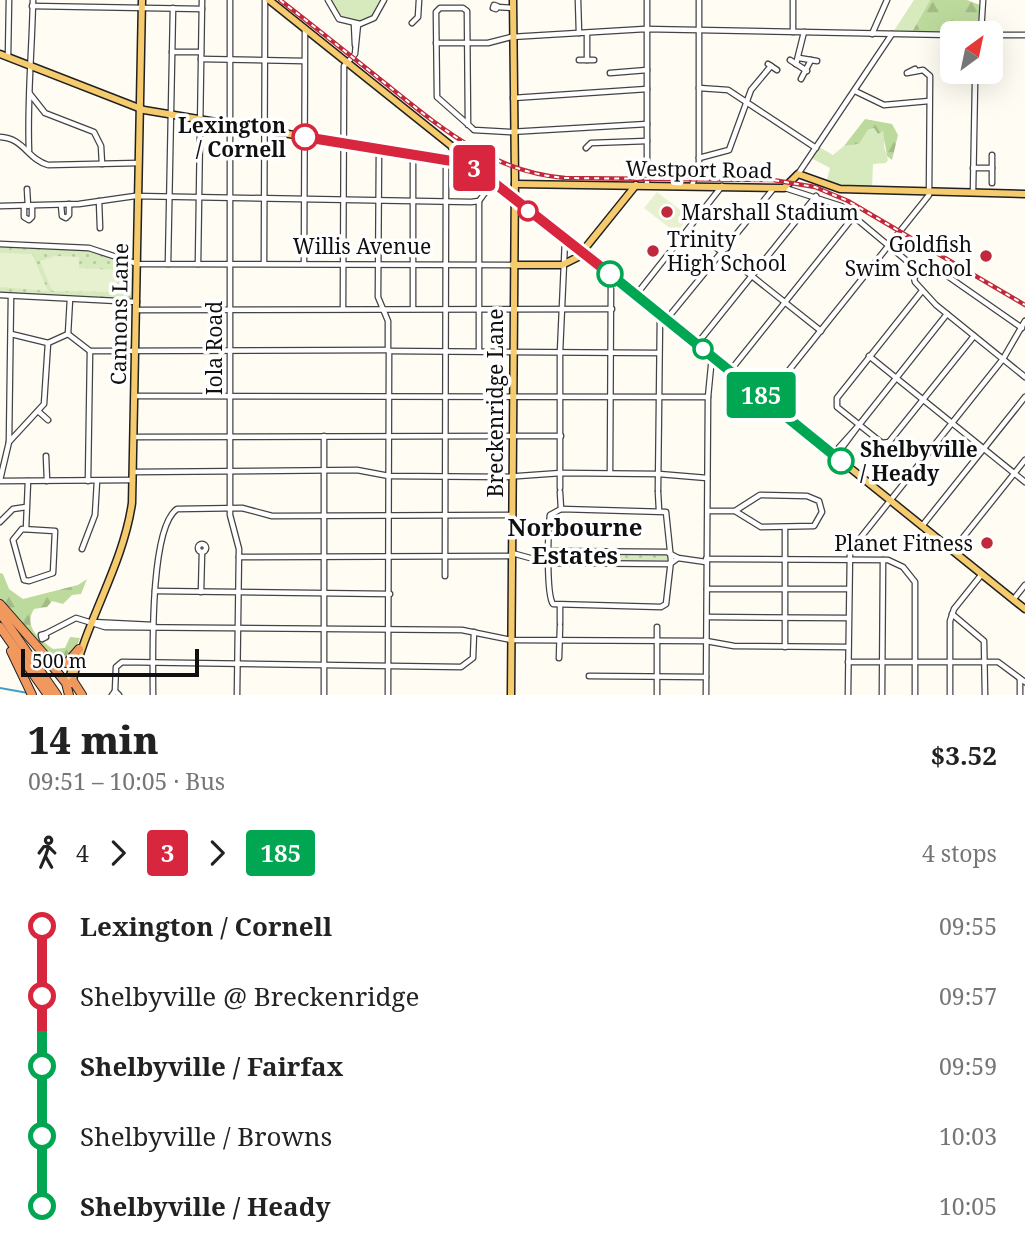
<!DOCTYPE html>
<html lang="en">
<head>
<meta charset="utf-8">
<style>
  :root { --surface:#fff; --page:#f6f6f6; --text:#222; --muted:#767676 }
  body { margin:0; font-family:"Noto Serif",serif; background:var(--page); color:var(--text); height:100vh; display:flex; flex-direction:column; font-size:26px; white-space:nowrap }
  * { box-sizing:border-box; margin:0 }
  p { font-size:23px; color:var(--muted) }
  .icon { flex:none; width:38px; height:38px; fill:none; stroke:currentColor; stroke-width:2; stroke-linecap:round; stroke-linejoin:round }
  .map { position:relative; height:695px; overflow:hidden }
  .details { display:flex; flex-direction:column; background:var(--surface); flex:1 }
  .details>* { flex:none }
  .badge { padding:0 14px; border-radius:5px; font-size:24px; line-height:46px }
  .needle { width:46px; rotate:33deg }
  .buttons { position:absolute; left:940px; top:21px; display:grid; gap:14px }
  .buttons a { display:grid; place-items:center; width:63px; height:63px; border-radius:10px; background:var(--surface); box-shadow:0 7px 28px #0002; font-size:35px }
  .scale { position:absolute; left:21px; bottom:18px; width:178px; box-sizing:border-box; padding-left:7px; border:4px solid #101010; border-top:0; font-size:19px; line-height:24px; white-space:nowrap; color:#101010; -webkit-text-stroke:5px #fff; paint-order:stroke }
  .map>.badge { position:absolute; translate:-50% -50%; box-shadow:0 0 0 4px #fff }
  .legs { display:flex; align-items:center; gap:10px; height:77px; padding:0 28px; font-size:23px }
  .legs p { margin-inline-start:auto }
  .head { display:flex; align-items:center; justify-content:space-between; height:119px; padding:0 28px }
  h1 { font-size:38px; font-weight:800; line-height:52px }
  ul { padding:0 28px; list-style:none }
  li { display:flex; align-items:center; gap:24px; height:70px; font-size:26px }
  li i { display:grid; place-items:center; width:10px; height:100%; margin:0 9px; background:currentColor }
  li i::after { content:''; width:18px; height:18px; margin:-9px; border:5px solid; border-radius:50%; background:var(--surface) }
  li p { margin-inline-start:auto }
  li:first-child i { background:linear-gradient(#0000 50%,currentColor 0) }
  li:last-child i { background:linear-gradient(currentColor 50%,#0000 0) }
  .map>svg:first-child { display:block }
  .grass { fill:#d7eabd }
  .forest { fill:url(#forest-firs) }
  .park { fill:url(#park-dots) }
  .pitch { fill:#e8f1cf }
  .lines { fill:none; stroke-linecap:round; stroke-linejoin:round }
  .stream { stroke:#419ecc; stroke-width:2 }
  .minor-casing { stroke:#434343; stroke-width:7 }
  .major-casing { stroke:#212121; stroke-width:9 }
  .highway-casing { stroke:#212121; stroke-width:10 }
  .minor { stroke:#fff; stroke-width:4.5 }
  .major { stroke:#f6cb6d; stroke-width:6 }
  .highway { stroke:#f1985f; stroke-width:8 }
  .rail-casing { stroke:#c0293b; stroke-width:4.5 }
  .rail { stroke:#fff; stroke-width:2; stroke-dasharray:5; stroke-linecap:butt }
  .line-1-casing { stroke:#fff; stroke-width:16 }
  .line-2-casing { stroke:#fff; stroke-width:16 }
  .line-1 { stroke:#d7263d; stroke-width:10 }
  .line-2 { stroke:#00a651; stroke-width:10 }
  .stop-1-dot { fill:#fff; stroke:#d7263d; stroke-width:3.5 }
  .poi-dot { fill:#c0293b; stroke:#fff; stroke-width:2.5 }
  .stop-2-dot { fill:#fff; stroke:#00a651; stroke-width:3.5 }
  .labels { text-anchor:middle; dominant-baseline:central; stroke-width:7; stroke-linejoin:round; paint-order:stroke }
  .stop-label { font-size:21px; font-weight:bold; fill:#101010; stroke:#fff; text-anchor:end }
  .street-label { font-size:21px; fill:#101010; stroke:#fff }
  .poi-label { font-size:21px; fill:#101010; stroke:#fff; text-anchor:start }
  .quarter-label { font-size:24px; font-weight:bold; fill:#101010; stroke:#fff }
</style>
</head>
<body>
<div class="map">
<svg width="1025" height="695" viewBox="0 0 1025 695">
  <defs>
    <pattern id="forest-firs" width="22" height="20" patternUnits="userSpaceOnUse" patternTransform="scale(1.75)"><rect width="22" height="20" fill="#bdda9d"/><path d="M5 1l3.5 6h-7zM16 11l3.5 6h-7z" fill="#a1ba86"/></pattern>
    <pattern id="park-dots" width="8" height="8" patternUnits="userSpaceOnUse" patternTransform="scale(1.75)"><rect width="8" height="8" fill="#d7eabd"/><path d="M2 2h.1M6 6h.1" fill="none" stroke="#b8c8a1" stroke-width="1.8" stroke-linecap="round"/></pattern>
  </defs>
  <rect width="100%" height="100%" fill="#fffcf4"/>
  <g class="grass">
    <path d="M329,0h54c-12,23 -17,25 -43,19z"/>
    <path d="M914,0h16l-18,32h-19z"/>
    <path d="M874,128l4,6 3,-4 5,5 -2,11 4,14 -2,3 -13,1 -1,23 -46,-3 4,-16 -19,-10 8,-11 14,8 11,-9 15,-2 9,-14z"/>
  </g>
  <g class="forest">
    <path d="M930,0h37l13,5 -3,27h-65z"/>
    <path d="M865,119l27,5 6,11 -6,25 -5,-4 -4,-25 -5,3 -4,-6 -6,2 -9,14 -15,2z"/>
    <path d="M0,573l3,1 6,15 14,10 55,-14 9,-6 -6,15 -9,1 -9,9 -11,-3 -5,6 -13,2c-11,17 5,30 19,40l12,-1 5,-11 10,1 -6,15 -7,7h-15l-52,-59z"/>
  </g>
  <g class="park">
    <path d="M0,247l93,4 32,14 11,1 -1,34 -135,-7z"/>
    <path d="M552,552l112,1 5,2 1,5 -120,2 -2,-9z"/>
  </g>
  <g class="pitch">
    <path d="M657,192l32,25 -13,16 -32,-25z"/>
    <path d="M0,253l32,1 16,37 -48,-4z"/>
    <path d="M56,256l23,1v11l39,2 -1,22 -65,-1 -12,-30z"/>
  </g>
  <g class="lines">
    <path class="stream" d="M0,688l28,5"/>
    <defs>
      <g id="minor">
        <path d="M230,0v515l9,34 -2,146"/>
        <path d="M328,0l11,19 21,5 14,-6 10,-18"/>
        <path d="M578,0l1,33"/>
        <path d="M793,0v32"/>
        <path d="M494,5l3,1 -1,3 -3,-1z"/>
        <path d="M32,6l170,3"/>
        <path d="M497,7l16,1"/>
        <path d="M412,23l6,-6 1,-17"/>
        <path d="M354,24l1,21"/>
        <path d="M587,33v27"/>
        <path d="M981,33l2,-33"/>
        <path d="M872,34l15,-34"/>
        <path d="M990,35h35"/>
        <path d="M436,43h52l23,-6 134,-8 307,6"/>
        <path d="M172,52h29"/>
        <path d="M8,57l1,-57"/>
        <path d="M799,58l18,3"/>
        <path d="M201,59l103,2"/>
        <path d="M579,60h15"/>
        <path d="M790,60l17,11"/>
        <path d="M768,64l9,6"/>
        <path d="M796,64l8,-32"/>
        <path d="M610,73l37,-3"/>
        <path d="M801,79l10,-19"/>
        <path d="M699,88l29,2 88,58"/>
        <path d="M855,91l29,14 45,-4"/>
        <path d="M30,94l15,19 49,19 7,14 1,18"/>
        <path d="M513,98l134,-9"/>
        <path d="M468,125l-1,-114 -4,-3h-23l-4,4 1,85 35,31 2,2 36,2 137,-8"/>
        <path d="M0,137c24,1 27,22 48,28l91,-2"/>
        <path d="M586,148l5,-5 56,-2"/>
        <path d="M379,149l-1,148 10,24v28"/>
        <path d="M29,151c-2,-51 3,-100 4,-151"/>
        <path d="M699,158l30,-8 22,-60 20,-24"/>
        <path d="M973,168h19"/>
        <path d="M798,174l94,-140"/>
        <path d="M992,183v-28"/>
        <path d="M647,185v-185"/>
        <path d="M692,186l7,-24v-162"/>
        <path d="M785,188l56,18 78,65"/>
        <path d="M27,189l1,17"/>
        <path d="M973,192l2,-109"/>
        <path d="M99,201l1,27"/>
        <path d="M61,205l1,11 4,2 3,-3v-11"/>
        <path d="M0,206l79,-2 56,-8 336,6 8,-1 14,-19"/>
        <path d="M24,206v11l5,3 3,-3v-11"/>
        <path d="M704,238l117,93"/>
        <path d="M0,244l89,4 49,16 375,1"/>
        <path d="M264,263l1,-263"/>
        <path d="M304,263l1,-233"/>
        <path d="M168,264l5,-256"/>
        <path d="M198,264l4,-264"/>
        <path d="M922,291l-85,107v9l45,36 7,-1 85,-106"/>
        <path d="M0,295l137,7"/>
        <path d="M636,295l86,-109"/>
        <path d="M343,309l1,-243 11,-12 3,-30"/>
        <path d="M413,309v-155"/>
        <path d="M137,310l475,-1"/>
        <path d="M666,320l108,-132"/>
        <path d="M1022,328l-89,-62h-9l-10,12 1,4 21,23 89,72"/>
        <path d="M11,334l37,9 20,-9 22,17h6l291,-1"/>
        <path d="M68,334l2,-35"/>
        <path d="M697,344l119,-148"/>
        <path d="M390,351l269,2"/>
        <path d="M479,351v-150"/>
        <path d="M869,356l156,126"/>
        <path d="M730,371l124,-155"/>
        <path d="M135,396l573,1"/>
        <path d="M766,399l163,-204 1,-119 -7,-6 -16,3 8,-4"/>
        <path d="M38,411l10,9"/>
        <path d="M859,425l88,-111"/>
        <path d="M134,437l427,-1"/>
        <path d="M9,442l35,-38 4,-61"/>
        <path d="M833,454l26,-29 -23,31"/>
        <path d="M46,456l1,25"/>
        <path d="M134,472l223,-2 32,6 116,1 56,-4 98,1 48,4"/>
        <path d="M610,473l1,-197"/>
        <path d="M0,480l9,-38 2,-146"/>
        <path d="M0,481l133,-1"/>
        <path d="M88,481l2,-130"/>
        <path d="M560,488v-136l5,-112"/>
        <path d="M658,490l2,-174"/>
        <path d="M560,492l1,17"/>
        <path d="M658,492l1,18"/>
        <path d="M561,509l105,3 5,48 -5,44 -5,3 -108,-3c-7,-10 -5,-74 -3,-89z"/>
        <path d="M708,511h27l26,16 53,-1 8,-14 -3,-11 -12,-5 -47,-1 -25,16"/>
        <path d="M0,522l13,-13 13,-2"/>
        <path d="M922,526l103,-129"/>
        <path d="M22,529l33,2 -2,42 -24,8 -5,-1 -11,-40z"/>
        <path d="M26,529l2,-48"/>
        <circle cx="202" cy="548" r="4"/>
        <path d="M82,549l13,-34 2,-34"/>
        <path d="M953,550l72,-90"/>
        <path d="M512,553l36,10 122,1 8,-6"/>
        <path d="M239,557l272,-1"/>
        <path d="M535,557l17,-6 115,1 11,6 28,4"/>
        <path d="M706,559l182,1 15,7 12,15v113"/>
        <path d="M445,576l1,-415"/>
        <path d="M707,589h142"/>
        <path d="M155,591l235,3"/>
        <path d="M201,592l1,-40"/>
        <path d="M1013,600l12,-15"/>
        <path d="M952,614l32,27 1,54"/>
        <path d="M707,617l141,1"/>
        <path d="M92,622l61,3"/>
        <path d="M560,623v-17"/>
        <path d="M657,627v68"/>
        <path d="M45,634l31,-16 29,9 357,3 49,10 195,1 28,5 114,1"/>
        <path d="M45,634l1,3 -4,2 -1,-4z"/>
        <path d="M785,647v-119"/>
        <path d="M559,658l1,-32"/>
        <path d="M848,662h150l27,20"/>
        <path d="M589,676l117,1"/>
        <path d="M1020,679v16"/>
        <path d="M115,691l1,-24 6,-5 339,5 12,-9 1,-26"/>
        <path d="M112,695l3,-4 4,4"/>
        <path d="M153,695c0,-35 -4,-167 24,-186l65,-1 30,8 239,-1"/>
        <path d="M324,695v-259"/>
        <path d="M388,695l1,-343"/>
        <path d="M706,695l2,-298 4,-41"/>
        <path d="M848,695l2,-144 153,-192 22,-38"/>
        <path d="M882,695l1,-135"/>
        <path d="M950,695v-74l4,-12 28,-35"/>
      </g>
      <g id="major">
        <path d="M269,0l185,148"/>
        <path d="M0,54l144,56 325,54"/>
        <path d="M452,147l573,462"/>
        <path d="M472,161l21,17"/>
        <path d="M515,184l269,4 14,-14 42,15 185,5"/>
        <path d="M513,265h49l16,-8 58,-72"/>
        <path d="M72,684c13,-62 51,-118 60,-181l10,-503"/>
        <path d="M67,685l8,-26"/>
        <path d="M511,695l4,-517 -2,-178"/>
      </g>
      <g id="highway">
        <path d="M0,604l50,57 17,2 12,-14"/>
        <path d="M0,613l57,82"/>
        <path d="M0,627l48,68"/>
        <path d="M11,651l21,44"/>
        <path d="M49,662l17,21 3,12"/>
        <path d="M73,681l9,14"/>
      </g>
    </defs>
    <use href="#minor" class="minor-casing"/>
    <use href="#major" class="major-casing"/>
    <use href="#highway" class="highway-casing"/>
    <use href="#minor" class="minor"/>
    <use href="#major" class="major"/>
    <use href="#highway" class="highway"/>
    <defs>
      <path id="rail" d="M280,0c36,28 71,56 106,84 55,44 106,88 179,94l208,2 42,7 33,14 177,104"/>
    </defs>
    <use href="#rail" class="rail-casing"/>
    <use href="#rail" class="rail"/>
  </g>
  <g class="lines">
    <defs>
      <path id="line-1" d="M305,137l165,27 140,110"/>
      <path id="line-2" d="M610,274l231,187"/>
    </defs>
    <use href="#line-1" class="line-1-casing"/>
    <use href="#line-2" class="line-2-casing"/>
    <use href="#line-1" class="line-1"/>
    <use href="#line-2" class="line-2"/>
  </g>
  <g class="stop-1-dot">
    <circle cx="305" cy="137" r="12"/>
    <circle cx="528" cy="211" r="9"/>
  </g>
  <g class="poi-dot">
    <circle cx="667" cy="212" r="7"/>
    <circle cx="653" cy="251" r="7"/>
    <circle cx="986" cy="256" r="7"/>
    <circle cx="987" cy="543" r="7"/>
  </g>
  <g class="stop-2-dot">
    <circle cx="610" cy="274" r="12"/>
    <circle cx="703" cy="349" r="9"/>
    <circle cx="841" cy="461" r="12"/>
  </g>
  <g class="labels">
    <g class="stop-label">
      <text x="286" y="125">Lexington<tspan x="286" dy="24">/ Cornell</tspan></text>
      <text x="860" y="449" text-anchor="start">Shelbyville<tspan x="860" dy="24">/ Heady</tspan></text>
    </g>
    <g class="street-label">
      <text transform="translate(699 169) rotate(1)">Westport Road</text>
      <text x="362" y="246">Willis Avenue</text>
      <text transform="translate(119 314) rotate(-89)">Cannons Lane</text>
      <text transform="translate(214 348) rotate(-90)">Iola Road</text>
      <text transform="translate(495 403) rotate(-90)">Breckenridge Lane</text>
    </g>
    <g class="poi-label">
      <text x="681" y="212">Marshall Stadium</text>
      <text x="667" y="239">Trinity<tspan x="667" dy="24">High School</tspan></text>
      <text x="972" y="244" text-anchor="end">Goldfish<tspan x="972" dy="24">Swim School</tspan></text>
      <text x="973" y="543" text-anchor="end">Planet Fitness</text>
    </g>
    <g class="quarter-label">
      <text x="575" y="526">Norbourne<tspan x="575" dy="28">Estates</tspan></text>
    </g>
  </g>
</svg>
<div class="buttons">
<a><svg class="needle" viewBox="-14 -14 28 28"><path d="M0-13l5 13h-10z" fill="#e53935"/><path d="M0 13l5-13h-10z" fill="#767676"/></svg></a>
</div>
<div class="scale">500 m</div>
<b class="badge" style="left:474px;top:168px;background:#d7263d;color:#fff">3</b>
<b class="badge" style="left:761px;top:395px;background:#00a651;color:#fff">185</b>
</div>
<section class="details">
<div class="head"><div><h1>14 min</h1><p>09:51 – 10:05 · Bus</p></div><b>$3.52</b></div>
<div class="legs"><svg class="icon" aria-label="walk" viewBox="0 0 24 24"><circle cx="13" cy="4" r="2"/><path d="M13 8l-2 6 4 7M11 14l-3 7M7 12l3-4h3l4 4"/></svg>4<svg class="icon" aria-label="forward" viewBox="0 0 24 24"><path d="M9 5l7 7-7 7"/></svg><b class="badge" style="background:#d7263d;color:#fff">3</b><svg class="icon" aria-label="forward" viewBox="0 0 24 24"><path d="M9 5l7 7-7 7"/></svg><b class="badge" style="background:#00a651;color:#fff">185</b><p>4 stops</p></div>
<ul>
<li><i style="color:#d7263d"></i><b>Lexington / Cornell</b><p>09:55</p></li>
<li><i style="color:#d7263d"></i><span>Shelbyville @ Breckenridge</span><p>09:57</p></li>
<li><i style="color:#00a651"></i><b>Shelbyville / Fairfax</b><p>09:59</p></li>
<li><i style="color:#00a651"></i><span>Shelbyville / Browns</span><p>10:03</p></li>
<li><i style="color:#00a651"></i><b>Shelbyville / Heady</b><p>10:05</p></li>
</ul>
</section>
</body>
</html>
